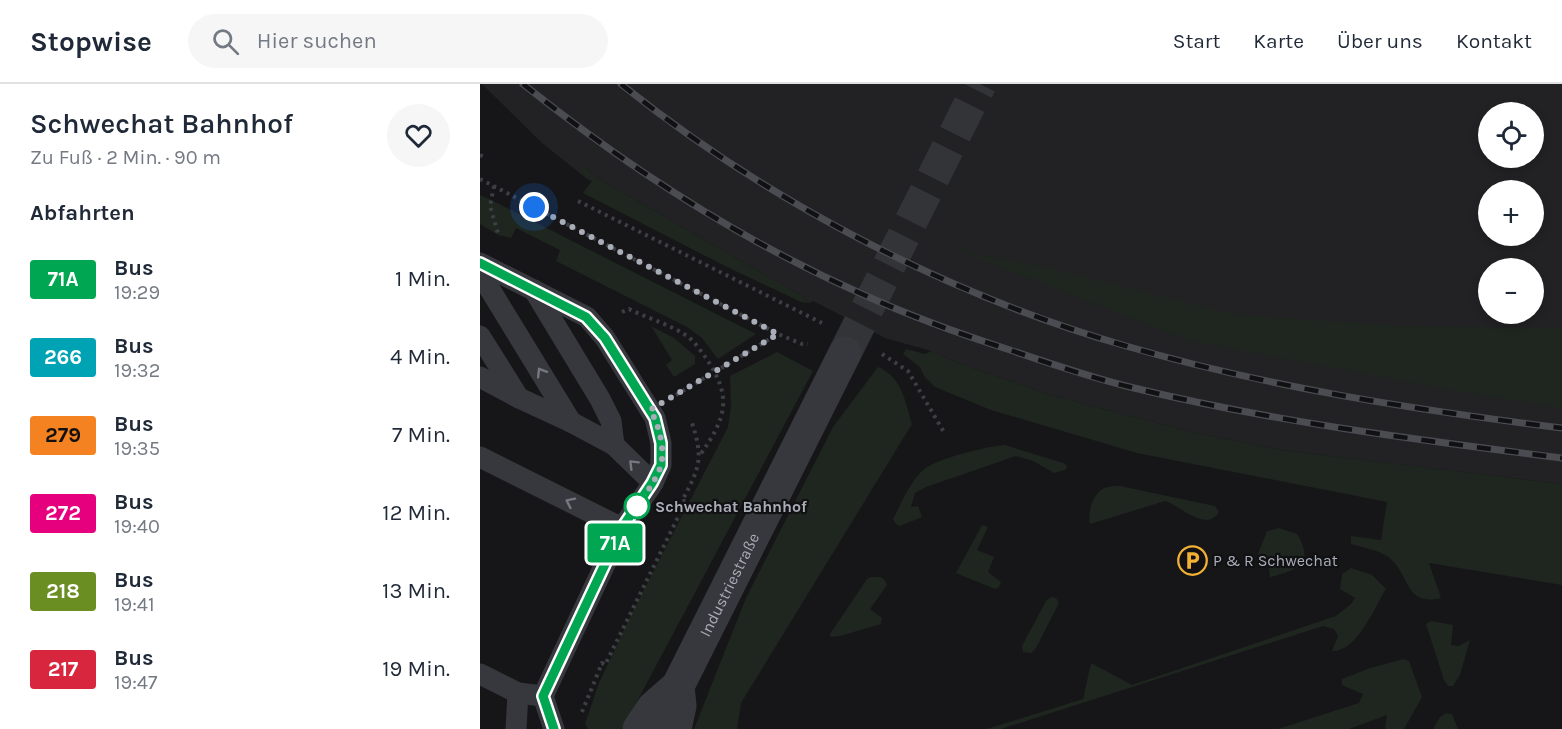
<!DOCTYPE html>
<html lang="de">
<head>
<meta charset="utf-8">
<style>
  :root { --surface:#fff; --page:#f6f6f7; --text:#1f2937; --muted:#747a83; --line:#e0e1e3 }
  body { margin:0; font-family:Karla,sans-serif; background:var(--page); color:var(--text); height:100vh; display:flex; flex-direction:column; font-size:22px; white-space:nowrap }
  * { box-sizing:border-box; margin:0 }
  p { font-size:20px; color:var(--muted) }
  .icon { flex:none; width:33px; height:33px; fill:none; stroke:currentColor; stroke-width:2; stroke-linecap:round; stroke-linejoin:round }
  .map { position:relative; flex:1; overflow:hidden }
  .panel { display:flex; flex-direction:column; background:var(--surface); width:480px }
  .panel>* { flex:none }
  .badge { padding:0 12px; border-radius:4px; font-size:21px; line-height:39px }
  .buttons { position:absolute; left:998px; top:18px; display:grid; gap:12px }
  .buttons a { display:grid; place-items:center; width:66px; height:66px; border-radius:50%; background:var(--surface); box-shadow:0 3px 9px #0003; font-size:30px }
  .you { position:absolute; width:30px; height:30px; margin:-15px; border:4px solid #fff; border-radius:50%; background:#1a73e8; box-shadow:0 0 0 9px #1a73e833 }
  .map>.badge { position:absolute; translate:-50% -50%; box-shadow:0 0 0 3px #fff }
  h2 { padding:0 30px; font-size:22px; line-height:54px }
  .round { display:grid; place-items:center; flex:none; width:63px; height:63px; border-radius:32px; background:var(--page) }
  .summary { display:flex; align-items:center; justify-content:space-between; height:102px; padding:0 30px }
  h1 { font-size:28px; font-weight:600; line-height:45px }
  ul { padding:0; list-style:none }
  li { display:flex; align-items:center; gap:18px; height:78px; padding:0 30px }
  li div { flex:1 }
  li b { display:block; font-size:22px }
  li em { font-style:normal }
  li .badge { min-width:66px; font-weight:700; text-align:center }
  header { display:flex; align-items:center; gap:36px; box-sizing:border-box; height:84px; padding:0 30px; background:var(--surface); border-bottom:2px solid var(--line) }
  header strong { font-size:28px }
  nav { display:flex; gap:33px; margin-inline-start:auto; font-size:21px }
  .search { width:420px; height:54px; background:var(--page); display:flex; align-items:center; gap:15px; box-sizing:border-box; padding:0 21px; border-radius:33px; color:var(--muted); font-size:22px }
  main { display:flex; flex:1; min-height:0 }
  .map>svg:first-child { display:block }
  .built { fill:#222225; fill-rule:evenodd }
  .green { fill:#1e261f }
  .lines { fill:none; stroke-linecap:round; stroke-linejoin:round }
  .minor-tunnel { stroke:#333438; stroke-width:33; stroke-dasharray:33 16; stroke-linecap:butt }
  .path { stroke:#3d3f44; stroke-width:4; stroke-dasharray:3 4.5; stroke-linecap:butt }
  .service { stroke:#37383d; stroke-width:21 }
  .minor { stroke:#37383d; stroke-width:33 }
  .rail-casing { stroke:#4a4c52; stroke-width:7 }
  .rail { stroke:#111113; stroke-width:4.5; stroke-dasharray:14; stroke-linecap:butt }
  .oneway { stroke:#757881 }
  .line-casing { stroke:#fff; stroke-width:14 }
  .line { stroke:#00a651; stroke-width:9 }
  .walk { stroke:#a8adb8; stroke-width:6; stroke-dasharray:0 10.8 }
  .stop-dot { fill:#fff; stroke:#00a651; stroke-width:3 }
  .labels { text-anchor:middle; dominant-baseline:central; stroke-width:4.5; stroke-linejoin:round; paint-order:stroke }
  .stop-label { font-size:16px; font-weight:bold; fill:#a8adb8; stroke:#111113; text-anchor:start }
  .poi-label { font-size:16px; fill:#a8adb8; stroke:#111113; text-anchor:start }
  .street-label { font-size:16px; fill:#a8adb8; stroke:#111113 }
</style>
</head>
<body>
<header>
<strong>Stopwise</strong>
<div class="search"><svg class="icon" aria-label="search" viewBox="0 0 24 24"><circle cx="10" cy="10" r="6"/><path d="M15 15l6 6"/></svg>Hier suchen</div>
<nav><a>Start</a><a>Karte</a><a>Über uns</a><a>Kontakt</a></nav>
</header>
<main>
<section class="panel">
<div class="summary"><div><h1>Schwechat Bahnhof</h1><p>Zu Fuß · 2 Min. · 90 m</p></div><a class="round"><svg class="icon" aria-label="heart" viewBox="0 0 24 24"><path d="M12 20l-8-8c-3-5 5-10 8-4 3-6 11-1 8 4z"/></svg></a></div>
<h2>Abfahrten</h2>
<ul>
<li><span class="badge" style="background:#00a651;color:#fff">71A</span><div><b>Bus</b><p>19:29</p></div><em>1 Min.</em></li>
<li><span class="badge" style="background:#00a3b4;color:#fff">266</span><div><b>Bus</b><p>19:32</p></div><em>4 Min.</em></li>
<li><span class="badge" style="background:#f58220;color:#111">279</span><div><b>Bus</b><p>19:35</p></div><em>7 Min.</em></li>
<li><span class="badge" style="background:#e6007e;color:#fff">272</span><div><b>Bus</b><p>19:40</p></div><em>12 Min.</em></li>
<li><span class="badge" style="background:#6b8e23;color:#fff">218</span><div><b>Bus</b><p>19:41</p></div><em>13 Min.</em></li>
<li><span class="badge" style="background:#d7263d;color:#fff">217</span><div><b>Bus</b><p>19:47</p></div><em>19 Min.</em></li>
</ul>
</section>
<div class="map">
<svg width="1082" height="645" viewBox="0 0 1082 645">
  <rect width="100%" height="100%" fill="#161618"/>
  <path class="built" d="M2,0h1080v400l-281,-34 -90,-18 -140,-37 -90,-31 -30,-13 -46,-13 -72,-37 -3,2 -10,-8 -199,-115 -17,-14 7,16 -49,-39zM1008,28h45v46h-45zM1008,106h45v46h-45zM1008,184h45v46h-45z"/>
  <g class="green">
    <path d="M104,82l17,14 199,115 10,8 -9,-1 -78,-37 -140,-72 9,-12 -12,-10z"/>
    <path d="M0,111l11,5 265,134 -38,25 -16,-21 -15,-11 -131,-66 4,-11 -44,-22 -5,10 -13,-3 -18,-11z"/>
    <path d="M469,163h10l17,7 55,10 207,51 169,11 155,2v80l-95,-15 -277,-52z"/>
    <path d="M171,242l23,12 21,18v8l-21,13 -8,-12 6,-5z"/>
    <path d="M426,265l19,5 6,-3 30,13 90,31 140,37 90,18 281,34v101l-133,-22 12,35c-38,9 -30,-25 -54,-42 -10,-6 -25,-9 -36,-12v-8l30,4 6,-38 -250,-49 -146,-43 -56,-23 -11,-11 -4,-9 -17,-13z"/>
    <path d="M297,268l36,19 -189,355 -3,3h-33l-3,-5 14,-41 32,-68 97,-188 3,-22 -1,-29z"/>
    <path d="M398,283c24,10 27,34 34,57l-171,279 -4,26h-43l52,-131 87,-171z"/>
    <path d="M525,361l58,18 4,3 -2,4 -11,3 -21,-12 -17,-5 -90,31 -11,6 -4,14 7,-1 4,11 -22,9 -4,-2 -3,-5c8,-15 17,-37 30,-49 12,-11 65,-24 82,-25z"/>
    <path d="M640,402l95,20 4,6c-13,21 -38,-6 -54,-11l-75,23c-3,-10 2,-26 10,-33 5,-5 14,-5 20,-5z"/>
    <path d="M502,441l6,2 -11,23 17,7 -6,15 13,10 -2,5 -4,2 -39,-16z"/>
    <path d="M799,444l18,6c18,30 1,36 -27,43 -1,-12 -1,-17 -12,-23l9,-23z"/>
    <path d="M871,484l21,7 14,14c-12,19 -29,63 -54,62l6,-15 -4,-7 -11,-3 -322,103h-14l96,-30 8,-36 41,22 204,-69 15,-12 4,-6 -15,-9 2,-15z"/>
    <path d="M391,493c9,0 13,-1 16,8l-17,24 12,9 -1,6 -41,12 -9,1 -1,-3 37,-55z"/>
    <path d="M571,513l5,1 3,5 -23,45 -5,5 -8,-1 -1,-6 24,-45z"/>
    <path d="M951,537l22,4 -2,20 8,1 11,-6 -10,35 -7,11h-5l-4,-6 -18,-56z"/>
    <path d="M924,575l5,2 13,36 -18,32h-19l2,-14 -38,14h-71l81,-26 4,-9 -21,-9v-6l28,-11z"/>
    <path d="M966,629l6,1 6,15h-25l7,-12z"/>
  </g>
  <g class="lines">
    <path class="minor-tunnel" d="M365,269l135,-269"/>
    <g class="path">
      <path d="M0,71l5,2"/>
      <path d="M0,95l298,155 24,10h6"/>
      <path d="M14,102l-4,20 9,31"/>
      <path d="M98,117l244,122"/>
      <path d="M142,228l7,-3c18,9 39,15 55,25 10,6 16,16 22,24 27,40 20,60 -6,97"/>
      <path d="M402,270l26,17 37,63"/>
      <path d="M196,311l102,-61"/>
      <path d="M102,628l20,-49 3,2 81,-164h-4c18,-34 22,-43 9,-81"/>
    </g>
    <g class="service">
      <path d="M0,179l107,54 18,21 50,80 6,25v22l-8,18 -31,45 -79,168 11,33"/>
      <path d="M0,189l91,149"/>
      <path d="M54,206l66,109 11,22 3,24"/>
      <path d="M0,252l37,59"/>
      <path d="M0,293l39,21 52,24 43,23 39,38"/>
      <path d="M0,373l142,71"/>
      <path d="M0,590l38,19 25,3"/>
      <path d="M36,645l2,-36"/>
    </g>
    <g class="minor">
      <path id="s1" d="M159,645l14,-21 25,-22 167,-333"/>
      <path d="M195,645l5,-23 -2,-20"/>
    </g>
    <defs>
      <g id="rail">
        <path d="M43,0c104,83 217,156 339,210 48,22 98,40 148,56 41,14 82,28 124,38 140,34 285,52 428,70"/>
        <path d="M141,0c146,117 325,210 505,262 141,41 290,64 436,82"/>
      </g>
    </defs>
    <use href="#rail" class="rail-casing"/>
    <use href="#rail" class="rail"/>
  </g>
  <defs><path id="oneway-chevron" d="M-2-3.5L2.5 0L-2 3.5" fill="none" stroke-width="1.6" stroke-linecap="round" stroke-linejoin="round" transform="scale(1.5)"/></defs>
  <g class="oneway">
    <use href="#oneway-chevron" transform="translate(61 288) rotate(-122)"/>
    <use href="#oneway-chevron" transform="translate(153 380) rotate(-135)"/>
    <use href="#oneway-chevron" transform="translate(90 418) rotate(-154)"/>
  </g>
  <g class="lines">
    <defs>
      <path id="line" d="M0,179l106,54 19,21 50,80 6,25v22l-9,18 -30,45 -79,168 11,33"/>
    </defs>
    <use href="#line" class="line-casing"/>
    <use href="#line" class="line"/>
    <path class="walk" d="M54,123l244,127 -128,76c9,14 15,39 11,55 -4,14 -16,30 -24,41"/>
  </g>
  <defs>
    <symbol id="parking-ring" viewBox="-11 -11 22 22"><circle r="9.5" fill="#111113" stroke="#f2b134" stroke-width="1.5"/><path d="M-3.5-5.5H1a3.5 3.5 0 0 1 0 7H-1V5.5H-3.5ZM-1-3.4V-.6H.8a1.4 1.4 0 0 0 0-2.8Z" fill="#f2b134"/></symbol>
  </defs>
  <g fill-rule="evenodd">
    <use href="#parking-ring" x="696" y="460" width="33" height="33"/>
  </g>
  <circle class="stop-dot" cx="157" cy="422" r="12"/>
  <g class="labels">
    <g class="stop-label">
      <text x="175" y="422">Schwechat Bahnhof</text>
    </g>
    <g class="poi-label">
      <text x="733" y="476">P &amp; R Schwechat</text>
    </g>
    <g class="street-label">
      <text stroke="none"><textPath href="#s1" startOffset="172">Industriestraße</textPath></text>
    </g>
  </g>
</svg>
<div class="buttons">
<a><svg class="icon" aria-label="locate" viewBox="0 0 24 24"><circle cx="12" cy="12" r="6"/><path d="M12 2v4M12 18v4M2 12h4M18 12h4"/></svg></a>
<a>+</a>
<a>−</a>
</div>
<div class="you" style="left:54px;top:123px"></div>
<b class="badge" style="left:135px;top:459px;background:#00a651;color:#fff">71A</b>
</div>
</main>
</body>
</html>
